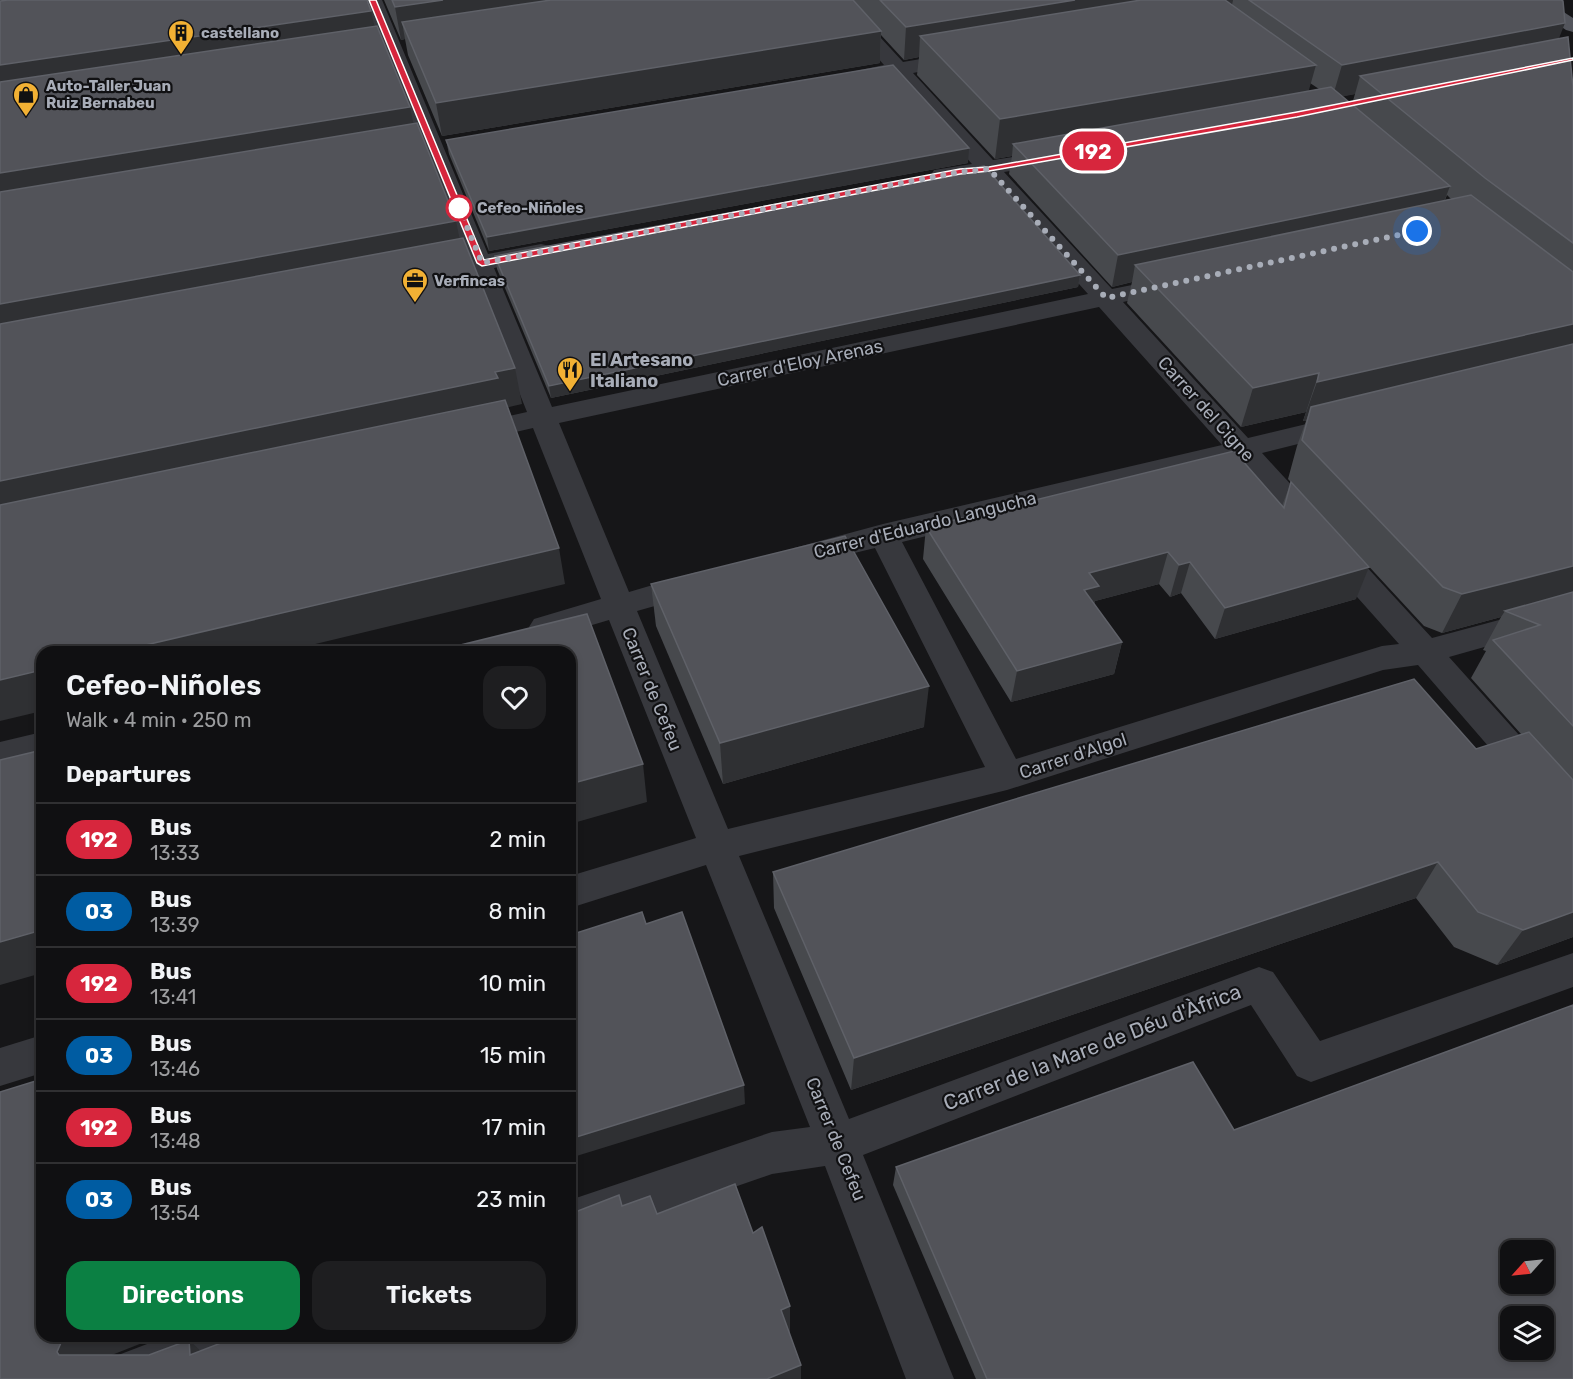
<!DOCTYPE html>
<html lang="en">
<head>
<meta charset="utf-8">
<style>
  :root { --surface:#101012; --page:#1e1e20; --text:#f1f3f6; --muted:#9c9d9f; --line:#303032; --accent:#0b8043 }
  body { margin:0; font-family:Rubik,sans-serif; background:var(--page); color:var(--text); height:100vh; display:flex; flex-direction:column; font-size:22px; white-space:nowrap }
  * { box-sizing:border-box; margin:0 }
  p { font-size:20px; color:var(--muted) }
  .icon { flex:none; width:33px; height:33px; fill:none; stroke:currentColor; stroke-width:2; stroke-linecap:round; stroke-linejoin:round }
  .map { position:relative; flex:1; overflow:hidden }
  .drawer { position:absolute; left:36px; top:646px; width:540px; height:696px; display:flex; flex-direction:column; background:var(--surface); border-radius:18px; box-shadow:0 3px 9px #0003,0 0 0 2px var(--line) }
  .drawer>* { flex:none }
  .badge { padding:0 12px; border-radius:20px; font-size:21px; line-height:39px }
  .needle { width:39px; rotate:243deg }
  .fabs { position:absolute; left:1500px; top:1240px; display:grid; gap:12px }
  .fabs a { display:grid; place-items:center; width:54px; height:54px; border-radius:12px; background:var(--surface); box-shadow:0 3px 9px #0003,0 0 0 2px var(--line); font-size:30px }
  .you { position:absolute; width:30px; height:30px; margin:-15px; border:4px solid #fff; border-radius:50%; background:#1a73e8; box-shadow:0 0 0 9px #1a73e833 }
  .map>.badge { position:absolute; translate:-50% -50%; box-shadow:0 0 0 3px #fff }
  h2 { padding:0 30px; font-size:22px; line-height:54px }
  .round { display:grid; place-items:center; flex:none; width:63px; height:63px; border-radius:18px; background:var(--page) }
  .head { display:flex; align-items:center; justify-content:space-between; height:102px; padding:0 30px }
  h1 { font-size:28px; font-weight:600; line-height:45px }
  .action { display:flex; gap:12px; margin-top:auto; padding:12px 30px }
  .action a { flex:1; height:69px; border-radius:18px; background:var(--accent); color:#fff; font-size:24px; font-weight:600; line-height:69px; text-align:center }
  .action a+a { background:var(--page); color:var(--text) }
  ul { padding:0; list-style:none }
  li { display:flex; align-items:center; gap:18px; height:72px; padding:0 30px; border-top:2px solid var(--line) }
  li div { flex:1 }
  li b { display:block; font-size:22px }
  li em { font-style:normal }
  li .badge { min-width:66px; font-weight:700; text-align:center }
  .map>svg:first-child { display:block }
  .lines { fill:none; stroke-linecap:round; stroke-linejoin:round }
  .minor { fill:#37383d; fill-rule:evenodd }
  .major { fill:#53555c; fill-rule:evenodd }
  .wall { fill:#47494d; fill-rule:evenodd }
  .shaded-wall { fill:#2f3033 }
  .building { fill:#525359; stroke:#5f6168; stroke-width:1.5; fill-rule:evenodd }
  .line { fill:#d7263d; stroke:#fff; stroke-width:1.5 }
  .walk { stroke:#a8adb8; stroke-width:6; stroke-dasharray:0 10.8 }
  .stop-dot { fill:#fff; stroke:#d7263d; stroke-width:3 }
  .labels { text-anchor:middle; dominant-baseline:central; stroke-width:4.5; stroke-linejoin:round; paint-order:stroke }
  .far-poi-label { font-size:15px; font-weight:bold; fill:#a8adb8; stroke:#111113; text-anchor:start }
  .far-stop-label { font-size:15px; font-weight:bold; fill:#a8adb8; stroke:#111113; text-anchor:start }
  .poi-label { font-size:18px; font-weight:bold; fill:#a8adb8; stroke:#111113; text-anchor:start }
  .street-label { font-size:18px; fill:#a8adb8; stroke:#111113 }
  .near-street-label { font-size:21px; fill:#a8adb8; stroke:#111113 }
</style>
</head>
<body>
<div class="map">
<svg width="1573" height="1379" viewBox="0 0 1573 1379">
  <rect width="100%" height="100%" fill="#161618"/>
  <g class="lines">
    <g class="minor">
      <path d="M364,0h18l106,254 53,-10 9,2 3,5 -3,5 -56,12 58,139 536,-113 -106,-118 -40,6 -8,-2 -3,-5 3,-5 38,-6 -79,-88 -40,7 -7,-2 -3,-4 3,-4 38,-8 -57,-65h19l57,62 59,-10 7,2 3,4 -3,4 -56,11 80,87 61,-9 8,2 3,5 -3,5 -58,9 108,117 60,-12 9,2 3,5 -3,5 -58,13 125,136 96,-23 10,3 4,6 -4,6 -92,23 170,185 141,-38v22l-124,35 124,138v39l-13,-5 -142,-164 -35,5 -376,120 -268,66 110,263 410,-152 14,5 47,69 253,-88v34l-262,95 -14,-6 -46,-71 -388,150 91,224h-48l-81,-213 -53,8 -202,70v-44l202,-68 38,-5 -104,-262 -136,43v-32l126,-38 -87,-218 -64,19 -11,-4 -5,-8 5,-8 67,-20 -68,-171 -62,14 -10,-3 -4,-6 4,-6 66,-15 -56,-140 -42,8 -9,-2 -3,-5 3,-5 46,-10zM1099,307l123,138 -339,79 -89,24 -4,7 4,7 11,3 70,-17 110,219 -257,62 -91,-218 71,-20 4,-8 -4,-8 -11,-3 -68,20 -70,-169zM1235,460l164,184 -17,2 -366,113 -114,-217z"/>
      <path d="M42,732v26l-42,10v-26z"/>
      <path d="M42,1035v38l-42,13v-38z"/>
      <path d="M168,1336h87l-7,16 -69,27h-86l7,-17z"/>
    </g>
    <path class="major" d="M1523,0h22l28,18v14l-7,-2z"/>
  </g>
  <g class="wall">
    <path d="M384,0h1177l-2,38 14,49v850l-76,28 -43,-18 -38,-49 -565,192 -77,-182 -1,-36 703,-123 45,-15 -50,-56 15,-27 -3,-1 18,-33 -59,16 -18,-7 -136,-147 9,-33 9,-25h-3l3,-9 -65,15 -114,-124 5,-21 -20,5 -103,-113 3,-18 -17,3 -78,-84 2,-18 -15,3 -23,-25 -1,28 -438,73 -34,-81 -3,-16 -4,1zM1310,83l9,6 -11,2zM1355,94l-3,10 -10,-8zM1447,195l4,4 -6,1z"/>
    <path d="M446,140l522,23 -479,88 -40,-97z"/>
    <path d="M495,256l585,19 -2,12 -527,111 -54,-129z"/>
    <path d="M1291,482l65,117 -141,40 -34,-46 -11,4 -11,-13 -64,17 -1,3 28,38 -8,32 -103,28 -88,-143 3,-32 356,-21z"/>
    <path d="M651,584l273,143 -201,57 -67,-158z"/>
    <path d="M1234,1130l339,249h-597l-83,-194 3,-18z"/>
  </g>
  <g class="shaded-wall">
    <path d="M443,0h216l-257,22 3,17 -4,1 -6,-33z"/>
    <path d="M1075,0h119l-274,36 -1,21 -15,3 2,-33z"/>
    <path d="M1211,0h22l-1,5z"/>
    <path d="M371,11l7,32 -378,58v-36z"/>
    <path d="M1565,23l-13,33 -192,20 -5,18 -23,5 10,-34z"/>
    <path d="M881,31l-1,32 -438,73 -6,-33z"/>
    <path d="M1316,65l-11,39 -292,40 -1,12 -17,3 5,-40z"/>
    <path d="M410,107l7,34 -417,70v-38z"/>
    <path d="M969,148l-1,15 -479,88 -2,-14z"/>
    <path d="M1450,186l-12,32 -303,47 -3,17 -20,5 6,-32z"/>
    <path d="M456,221l7,35 -463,87v-39z"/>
    <path d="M1080,275l-2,12 -527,111 -2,-12z"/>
    <path d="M1573,324v35l-262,48 -5,14h-3l14,-39z"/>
    <path d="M515,368l7,36 -522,118v-41z"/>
    <path d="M1319,373l-13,39 -65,15 12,-39z"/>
    <path d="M559,548l6,36 -283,68h-166z"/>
    <path d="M1168,552l-9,32 -64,17 -4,16 -7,-27 5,-17z"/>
    <path d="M1190,562l-9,31 -11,4 9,-32z"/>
    <path d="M1573,566v33l-68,12 -4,6 -59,16 20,-39z"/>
    <path d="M1369,567l-13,32 -141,40 10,-31z"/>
    <path d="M1122,642l-8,32 -103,28 6,-31z"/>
    <path d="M42,670v41l-42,10v-41z"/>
    <path d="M929,686l-5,41 -201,57 -3,-41z"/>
    <path d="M643,764l4,38 -77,22v-40z"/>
    <path d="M1438,862l-22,36 -565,192 3,-32z"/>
    <path d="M1573,912v25l-76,28 26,-35z"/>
    <path d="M42,930v43l-42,12v-43z"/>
    <path d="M744,1085l1,19 -175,54v-19z"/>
    <path d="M790,1306v28l-9,4v-28z"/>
    <path d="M64,1336h96l-61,24 -40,-5 -2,-3z"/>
    <path d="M189,1340l28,26 -27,-11z"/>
    <path d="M801,1365v14h-34z"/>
  </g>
  <g class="building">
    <path d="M8,0h359l4,11 -371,54v-64z"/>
    <path d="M392,0h51l-48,7z"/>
    <path d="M551,0h302l28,31 -445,72 -34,-81z"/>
    <path d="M880,0h195l-169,27z"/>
    <path d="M1141,0h84l91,65 -316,54 -80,-83z"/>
    <path d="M1249,0h312l2,1 2,22 -223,42z"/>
    <path d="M377,26l33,81 -410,66v-91z"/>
    <path d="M1568,37l5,50v156l-88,-65 -125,-102z"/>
    <path d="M893,65l76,83 -482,89 -41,-97z"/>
    <path d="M1331,87l119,99 -332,69 -105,-111z"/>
    <path d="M417,123l39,98 -456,83v-112z"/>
    <path d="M984,166l96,109 -531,111 -54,-130z"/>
    <path d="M1471,195l102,77v52l-256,58 2,-9 -66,15 -118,-123z"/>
    <path d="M463,238l52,130 -20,4 3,6 -498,103v-157z"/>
    <path d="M1573,344v222l-111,28 -19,-7 -141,-147 9,-33z"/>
    <path d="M505,400l54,148 -443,104h-74v18l-42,10v-175z"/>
    <path d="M1234,451l50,57 7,-26 78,85 -144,41 -35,-46 -11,3 -11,-13 -79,21 10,13 -15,4 38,52 -105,29 -91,-144z"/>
    <path d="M845,536l84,150 -209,57 -69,-159z"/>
    <path d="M1573,592v134l-80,-86 47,-15 -35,-14z"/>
    <path d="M587,614l56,150 -73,20v-132h-138z"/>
    <path d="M1414,679l62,70 53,-17 44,48v132l-50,18 -45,-18 -40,-50 -584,196 -81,-186z"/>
    <path d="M42,750v180l-42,12v-182z"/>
    <path d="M642,912l4,12 36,-12 62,173 -174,54v-204z"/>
    <path d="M1573,1005v374h-586l-91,-212 297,-105 41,68zM1510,1251h34v33h-34zM1510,1317h34v33h-34z"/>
    <path d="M42,1079v257h22l-7,16 2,3h90l40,-15 1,15 49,-19h331v-122l49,-19 3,11 28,-10 7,18 78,-30 18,49 9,-6 28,79 -9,4 20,55 -34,14h-767v-287z"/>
  </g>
  <path class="line" d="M369,0h7l108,260 476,-91 29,-2 308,-55 276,-54v2l-276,57 -308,54 -29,3 -478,92 -5,-3z"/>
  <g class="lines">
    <path class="walk" d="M459,208l23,55 478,-91 29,-3 117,129 311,-67"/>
  </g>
  <defs>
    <symbol id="building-pin" viewBox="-11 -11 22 30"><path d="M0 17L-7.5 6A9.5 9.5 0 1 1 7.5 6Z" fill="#f2b134" stroke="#111113"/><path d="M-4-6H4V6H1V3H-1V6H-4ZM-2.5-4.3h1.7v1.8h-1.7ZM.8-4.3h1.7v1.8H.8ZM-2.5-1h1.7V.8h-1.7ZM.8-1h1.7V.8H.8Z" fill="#111"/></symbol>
    <symbol id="shop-pin" viewBox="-11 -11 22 30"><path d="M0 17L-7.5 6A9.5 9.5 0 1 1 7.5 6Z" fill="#f2b134" stroke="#111113"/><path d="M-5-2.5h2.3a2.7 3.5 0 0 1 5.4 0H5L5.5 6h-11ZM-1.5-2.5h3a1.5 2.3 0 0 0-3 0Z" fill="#111"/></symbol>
    <symbol id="office-pin" viewBox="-11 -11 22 30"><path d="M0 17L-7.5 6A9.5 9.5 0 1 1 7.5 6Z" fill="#f2b134" stroke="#111113"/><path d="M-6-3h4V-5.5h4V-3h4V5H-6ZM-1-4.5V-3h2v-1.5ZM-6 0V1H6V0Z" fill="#111"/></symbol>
    <symbol id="restaurant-pin" viewBox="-11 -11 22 30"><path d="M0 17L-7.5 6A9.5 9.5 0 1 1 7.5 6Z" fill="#f2b134" stroke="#111113"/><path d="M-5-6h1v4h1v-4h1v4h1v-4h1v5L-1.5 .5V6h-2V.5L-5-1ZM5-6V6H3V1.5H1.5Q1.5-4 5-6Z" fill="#111"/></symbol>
  </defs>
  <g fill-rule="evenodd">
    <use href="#building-pin" x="166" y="18" width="30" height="40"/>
    <use href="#shop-pin" x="11" y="80" width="30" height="40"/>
    <use href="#office-pin" x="400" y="266" width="30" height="40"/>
    <use href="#restaurant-pin" x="555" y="355" width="30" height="40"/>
  </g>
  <circle class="stop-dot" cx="459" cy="208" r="12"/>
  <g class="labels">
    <g class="far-poi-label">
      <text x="201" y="33">castellano</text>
      <text x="46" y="86">Auto-Taller Juan<tspan x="46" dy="17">Ruiz Bernabeu</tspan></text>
      <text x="434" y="281">Verfincas</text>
    </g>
    <g class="far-stop-label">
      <text x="477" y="208">Cefeo-Niñoles</text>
    </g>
    <g class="poi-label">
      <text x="590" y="360">El Artesano<tspan x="590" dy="21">Italiano</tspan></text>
    </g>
    <g class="street-label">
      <text transform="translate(800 363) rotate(-12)">Carrer d'Eloy Arenas</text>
      <text transform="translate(1206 409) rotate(48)">Carrer del Cigne</text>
      <text transform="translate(925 525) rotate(-14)">Carrer d'Eduardo Langucha</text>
      <text transform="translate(652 689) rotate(68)">Carrer de Cefeu</text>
      <text transform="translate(1073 756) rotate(-18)">Carrer d'Algol</text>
      <text transform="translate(836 1139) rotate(68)">Carrer de Cefeu</text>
    </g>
    <g class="near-street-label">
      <text transform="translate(1092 1047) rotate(-21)">Carrer de la Mare de Déu d'Àfrica</text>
    </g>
  </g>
</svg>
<div class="fabs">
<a><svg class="needle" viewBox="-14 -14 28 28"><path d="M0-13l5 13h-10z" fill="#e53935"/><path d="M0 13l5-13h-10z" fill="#9c9d9f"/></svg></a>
<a><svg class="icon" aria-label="layers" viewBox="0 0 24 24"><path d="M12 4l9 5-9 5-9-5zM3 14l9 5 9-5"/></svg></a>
</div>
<div class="you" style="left:1417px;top:231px"></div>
<b class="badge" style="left:1093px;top:151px;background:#d7263d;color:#fff">192</b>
<section class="drawer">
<div class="head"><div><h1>Cefeo-Niñoles</h1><p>Walk · 4 min · 250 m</p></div><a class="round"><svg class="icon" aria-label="heart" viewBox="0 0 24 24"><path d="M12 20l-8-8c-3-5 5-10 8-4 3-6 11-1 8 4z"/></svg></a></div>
<h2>Departures</h2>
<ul>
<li><span class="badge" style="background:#d7263d;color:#fff">192</span><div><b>Bus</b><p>13:33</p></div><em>2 min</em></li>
<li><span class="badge" style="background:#005ca2;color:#fff">03</span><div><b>Bus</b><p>13:39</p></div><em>8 min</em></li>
<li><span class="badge" style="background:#d7263d;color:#fff">192</span><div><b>Bus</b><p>13:41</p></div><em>10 min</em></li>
<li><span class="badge" style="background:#005ca2;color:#fff">03</span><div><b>Bus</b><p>13:46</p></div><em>15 min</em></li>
<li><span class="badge" style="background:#d7263d;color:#fff">192</span><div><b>Bus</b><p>13:48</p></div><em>17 min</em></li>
<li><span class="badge" style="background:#005ca2;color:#fff">03</span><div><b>Bus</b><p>13:54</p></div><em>23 min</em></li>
</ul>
<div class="action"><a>Directions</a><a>Tickets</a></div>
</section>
</div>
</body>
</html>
